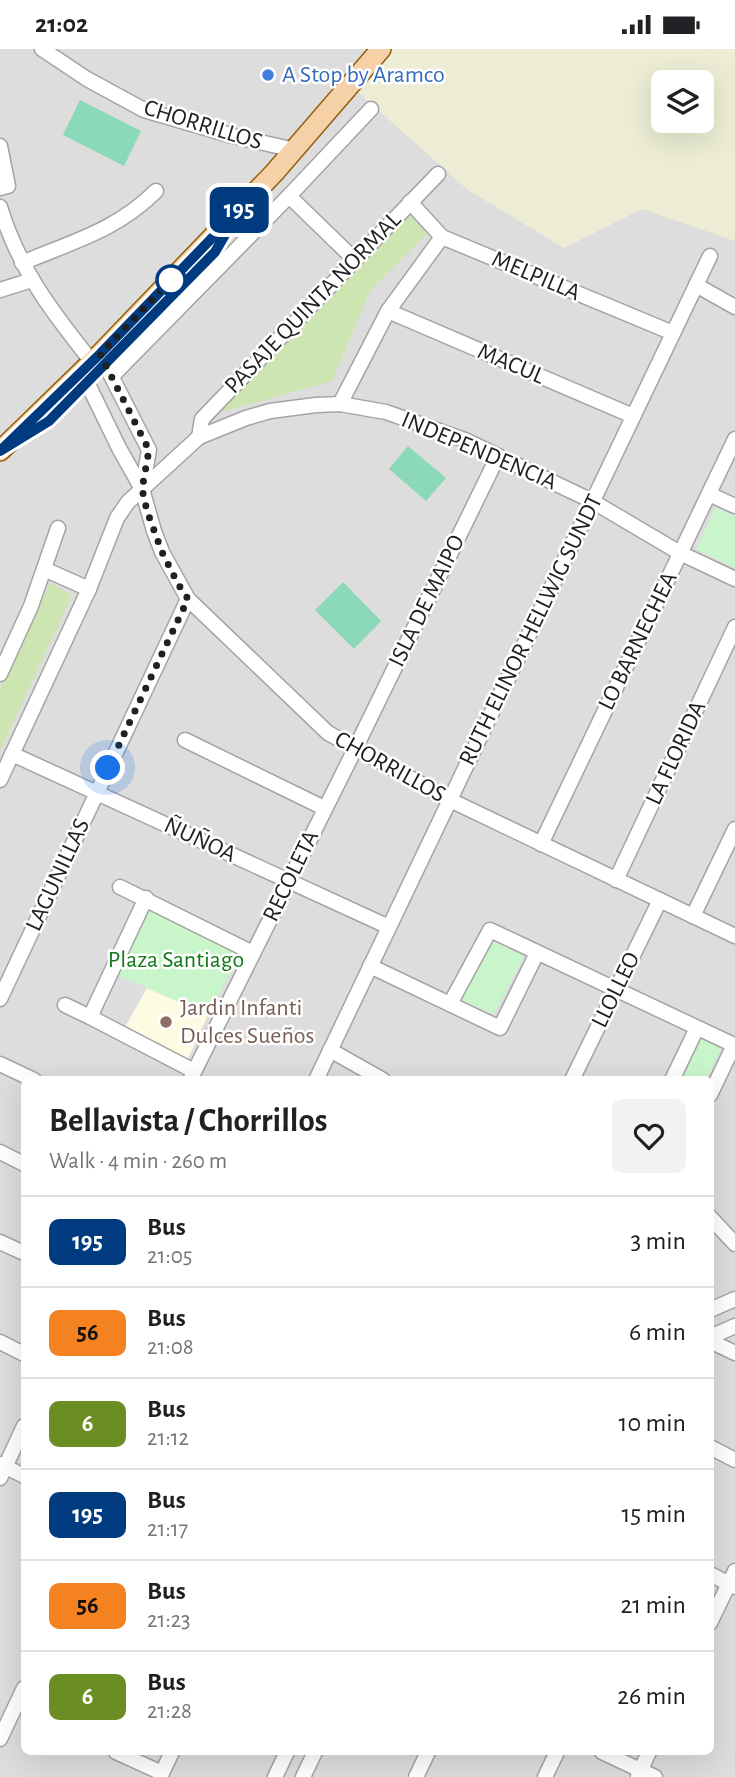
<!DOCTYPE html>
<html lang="en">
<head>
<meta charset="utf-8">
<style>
  :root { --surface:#fff; --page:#f2f2f2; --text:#202124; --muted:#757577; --line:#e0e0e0 }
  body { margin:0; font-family:"Alegreya Sans",sans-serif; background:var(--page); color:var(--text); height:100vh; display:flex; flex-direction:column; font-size:26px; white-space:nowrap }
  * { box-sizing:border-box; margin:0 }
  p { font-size:23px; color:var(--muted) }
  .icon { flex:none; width:38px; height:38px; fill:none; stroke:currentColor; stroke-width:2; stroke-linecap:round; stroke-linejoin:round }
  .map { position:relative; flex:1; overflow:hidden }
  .side { position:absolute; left:21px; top:1027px; width:693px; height:679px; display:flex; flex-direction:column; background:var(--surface); border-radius:10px; box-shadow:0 7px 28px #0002 }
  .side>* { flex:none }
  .badge { padding:0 14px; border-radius:10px; font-size:24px; line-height:46px }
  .tools { position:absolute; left:651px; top:21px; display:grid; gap:14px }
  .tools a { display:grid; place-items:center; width:63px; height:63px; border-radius:10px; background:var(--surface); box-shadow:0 7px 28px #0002; font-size:35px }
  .you { position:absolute; width:35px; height:35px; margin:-18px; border:5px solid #fff; border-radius:50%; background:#1a73e8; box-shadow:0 0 0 10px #1a73e833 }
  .map>.badge { position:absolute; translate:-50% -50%; box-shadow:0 0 0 4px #fff }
  .round { display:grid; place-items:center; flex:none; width:74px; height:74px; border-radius:10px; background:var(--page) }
  .summary { display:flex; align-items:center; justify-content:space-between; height:119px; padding:0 28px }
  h1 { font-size:33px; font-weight:600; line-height:52px }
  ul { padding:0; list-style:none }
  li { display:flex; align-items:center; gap:21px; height:91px; padding:0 28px; border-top:2px solid var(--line) }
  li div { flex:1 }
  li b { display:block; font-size:26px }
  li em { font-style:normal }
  li .badge { min-width:77px; font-weight:700; text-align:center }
  .status { display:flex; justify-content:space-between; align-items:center; height:49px; padding:0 35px; background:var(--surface); direction:ltr }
  .status svg { height:19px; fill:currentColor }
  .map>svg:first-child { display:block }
  .residential { fill:#dedddd; fill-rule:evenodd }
  .education { fill:#fdfce3 }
  .farmland { fill:#ecedd4; fill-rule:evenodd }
  .grass { fill:#cde6b1 }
  .park { fill:#c8f6ca }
  .pitch { fill:#8bd9b8 }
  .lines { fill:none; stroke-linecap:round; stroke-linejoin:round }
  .minor-casing { stroke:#a4a4a4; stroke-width:17 }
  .major-casing { stroke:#92600a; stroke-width:22 }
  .minor { stroke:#fff; stroke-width:14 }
  .major { stroke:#f6d0a7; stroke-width:19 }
  .line-casing { stroke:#fff; stroke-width:16 }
  .line { stroke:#003b80; stroke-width:10 }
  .walk { stroke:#202020; stroke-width:7; stroke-dasharray:0 12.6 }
  .shop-dot { fill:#3f7fe0; stroke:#fff; stroke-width:2.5 }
  .stop-dot { fill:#fff; stroke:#003b80; stroke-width:3.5 }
  .education-dot { fill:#8d6e63; stroke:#fff; stroke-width:2.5 }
  .labels { text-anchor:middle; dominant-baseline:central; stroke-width:5; stroke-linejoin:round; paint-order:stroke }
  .shop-label { font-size:24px; fill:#366cbe; stroke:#fff; text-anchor:start }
  .street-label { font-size:24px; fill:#202020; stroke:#fff }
  .park-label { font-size:24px; fill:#137918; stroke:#fff }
  .education-label { font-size:24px; fill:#785e54; stroke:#fff; text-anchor:start }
</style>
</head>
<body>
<div class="status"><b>21:02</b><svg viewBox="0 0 49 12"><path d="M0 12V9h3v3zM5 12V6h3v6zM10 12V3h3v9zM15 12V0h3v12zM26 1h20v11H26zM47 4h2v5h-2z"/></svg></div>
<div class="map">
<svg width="735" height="1728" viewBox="0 0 735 1728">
  <rect width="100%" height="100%" fill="#f0ede7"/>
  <path class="residential" d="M0,0h735v1728h-735zM663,33h39v39h-39zM24,1031h686v672h-686z"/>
  <path class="education" d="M147,939l61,27 -20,44 -64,-30z"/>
  <path class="farmland" d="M385,0h350v192l-93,-32 -78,39 -96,-58 -118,-105zM663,33h39v39h-39z"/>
  <g class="grass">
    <path d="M410,165l17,20 -56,55 -39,92 -114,32z"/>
    <path d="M50,534l22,12 -72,156v-63z"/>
  </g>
  <g class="park">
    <path d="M716,459l19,8v52l-39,-19z"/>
    <path d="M148,859l94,42 -34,65 -90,-40z"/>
    <path d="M493,890l32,15 -31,60 -34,-14z"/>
    <path d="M699,989l23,9 -16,33h-28z"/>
  </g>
  <g class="pitch">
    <path d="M80,51l61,31 -17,35 -61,-31z"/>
    <path d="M408,397l38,32 -20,23 -37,-32z"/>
    <path d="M343,533l38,39 -27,28 -39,-39z"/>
  </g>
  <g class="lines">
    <defs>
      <g id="minor">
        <path d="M42,0l45,30 57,31 89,26 62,14"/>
        <path d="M0,97l8,40 -8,2"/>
        <path d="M289,147l66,64"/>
        <path d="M410,153l32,35 231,96"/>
        <path d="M0,158c19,62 52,105 92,155"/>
        <path d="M22,214c49,-21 94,-32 134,-72"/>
        <path d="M696,236l39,22"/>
        <path d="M0,241l32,-10"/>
        <path d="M388,262l245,105"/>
        <path d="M100,305l49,96 -7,39"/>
        <path d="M82,323l37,76 23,41 12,42 8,21 26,47 140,134 122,67 285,136"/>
        <path d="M112,327l177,-180 82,-87"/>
        <path d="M340,355l48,-93 54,-74"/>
        <path d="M199,388l3,-18 236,-245"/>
        <path d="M709,445l26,12"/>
        <path d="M44,520l45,20"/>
        <path d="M0,625l31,-68 27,-78"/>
        <path d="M185,691l139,68"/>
        <path d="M12,705l377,173"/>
        <path d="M0,731l89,-191 28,-71 11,-16 71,-65 47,-19 24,-7 46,-6 24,-1 46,8 79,28 33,16 94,45 88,52 55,26"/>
        <path d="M541,795l194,-405"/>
        <path d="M616,831l119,-253"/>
        <path d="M120,838l133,66"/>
        <path d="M693,867l42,-87"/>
        <path d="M370,917l130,62 37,-75"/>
        <path d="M0,950l188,-400"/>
        <path d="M450,955l40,-74 244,115 -24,50"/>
        <path d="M65,956l25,12 104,54"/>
        <path d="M90,968l56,-119"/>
        <path d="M330,1001l53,30"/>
        <path d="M0,1015l34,16"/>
        <path d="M190,1031l166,-333 142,-291"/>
        <path d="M316,1031l394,-824"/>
        <path d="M572,1031l88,-180"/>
        <path d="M672,1031l25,-52"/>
        <path d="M0,1103l24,12"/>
        <path d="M710,1168l25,27"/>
        <path d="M0,1193l24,11"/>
        <path d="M710,1261l25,-11"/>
        <path d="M710,1288l25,-11"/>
        <path d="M710,1292l25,12"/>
        <path d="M0,1293l24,12"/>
        <path d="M710,1398l25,13"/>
        <path d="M0,1415l24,12"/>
        <path d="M0,1429l24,-52"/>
        <path d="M710,1525l25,13"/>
        <path d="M710,1574l25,-52"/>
        <path d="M0,1690l24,-51"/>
        <path d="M116,1703l46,21"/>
        <path d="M602,1703l53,25"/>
        <path d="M638,1727l11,-24"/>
        <path d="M160,1728l12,-25"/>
        <path d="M275,1728l12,-25"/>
        <path d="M303,1728l12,-25"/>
        <path d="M416,1728l12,-25"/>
        <path d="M545,1728l12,-25"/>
      </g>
      <path id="major" d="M0,402l100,-97 174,-181 107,-124"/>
    </defs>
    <use href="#minor" class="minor-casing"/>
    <use href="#major" class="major-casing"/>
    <use href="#minor" class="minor"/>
    <use href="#major" class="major"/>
  </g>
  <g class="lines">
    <defs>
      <path id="line" d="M0,402l100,-97 140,-145 -25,43 -166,169 -49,30"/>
    </defs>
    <use href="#line" class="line-casing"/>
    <use href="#line" class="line"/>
    <path class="walk" d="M108,719l80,-169 -10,-15 -16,-32 -15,-41 -5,-22 7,-39 -49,-96 71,-74"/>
  </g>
  <circle class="shop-dot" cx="268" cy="26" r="7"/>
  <circle class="stop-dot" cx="171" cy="231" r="14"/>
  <circle class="education-dot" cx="166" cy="973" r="7"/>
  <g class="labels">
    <g class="shop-label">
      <text x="282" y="26">A Stop by Aramco</text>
    </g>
    <g class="street-label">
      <text transform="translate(203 76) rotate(17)">CHORRILLOS</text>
      <text transform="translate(536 227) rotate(23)">MELPILLA</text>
      <text transform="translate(313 254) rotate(-46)">PASAJE QUINTA NORMAL</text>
      <text transform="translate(511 315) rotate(23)">MACUL</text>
      <text transform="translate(479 402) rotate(23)">INDEPENDENCIA</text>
      <text transform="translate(427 552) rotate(-64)">ISLA DE MAIPO</text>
      <text transform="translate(531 581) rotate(-64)">RUTH ELINOR HELLWIG SUNDT</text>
      <text transform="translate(638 592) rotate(-64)">LO BARNECHEA</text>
      <text transform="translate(676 704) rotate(-65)">LA FLORIDA</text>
      <text transform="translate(390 718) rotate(29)">CHORRILLOS</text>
      <text transform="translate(200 791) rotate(25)">ÑUÑOA</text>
      <text transform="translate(58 826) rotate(-65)">LAGUNILLAS</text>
      <text transform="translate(291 827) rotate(-64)">RECOLETA</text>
      <text transform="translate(616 941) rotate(-64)">LLOLLEO</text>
    </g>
    <g class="park-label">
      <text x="176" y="911">Plaza Santiago</text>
    </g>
    <g class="education-label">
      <text x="180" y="959">Jardin Infanti<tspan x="180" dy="28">Dulces Sueños</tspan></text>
    </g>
  </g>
</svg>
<div class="tools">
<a><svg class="icon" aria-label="layers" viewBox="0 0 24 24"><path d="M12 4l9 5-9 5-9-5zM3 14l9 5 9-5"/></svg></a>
</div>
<div class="you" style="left:108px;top:719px"></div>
<b class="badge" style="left:239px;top:161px;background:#003b80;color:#fff">195</b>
<section class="side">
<div class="summary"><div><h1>Bellavista / Chorrillos</h1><p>Walk · 4 min · 260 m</p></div><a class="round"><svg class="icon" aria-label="heart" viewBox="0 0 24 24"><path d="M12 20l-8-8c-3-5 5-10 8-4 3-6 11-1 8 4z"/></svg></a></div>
<ul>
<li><span class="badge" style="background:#003b80;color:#fff">195</span><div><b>Bus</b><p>21:05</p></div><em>3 min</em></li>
<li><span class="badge" style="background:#f58220;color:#111">56</span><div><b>Bus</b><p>21:08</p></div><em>6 min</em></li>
<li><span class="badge" style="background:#6b8e23;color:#fff">6</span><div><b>Bus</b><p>21:12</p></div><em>10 min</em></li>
<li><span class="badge" style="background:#003b80;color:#fff">195</span><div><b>Bus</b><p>21:17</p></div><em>15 min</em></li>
<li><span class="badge" style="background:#f58220;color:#111">56</span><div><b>Bus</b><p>21:23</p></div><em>21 min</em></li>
<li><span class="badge" style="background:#6b8e23;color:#fff">6</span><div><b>Bus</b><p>21:28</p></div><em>26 min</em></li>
</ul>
</section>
</div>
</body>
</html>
